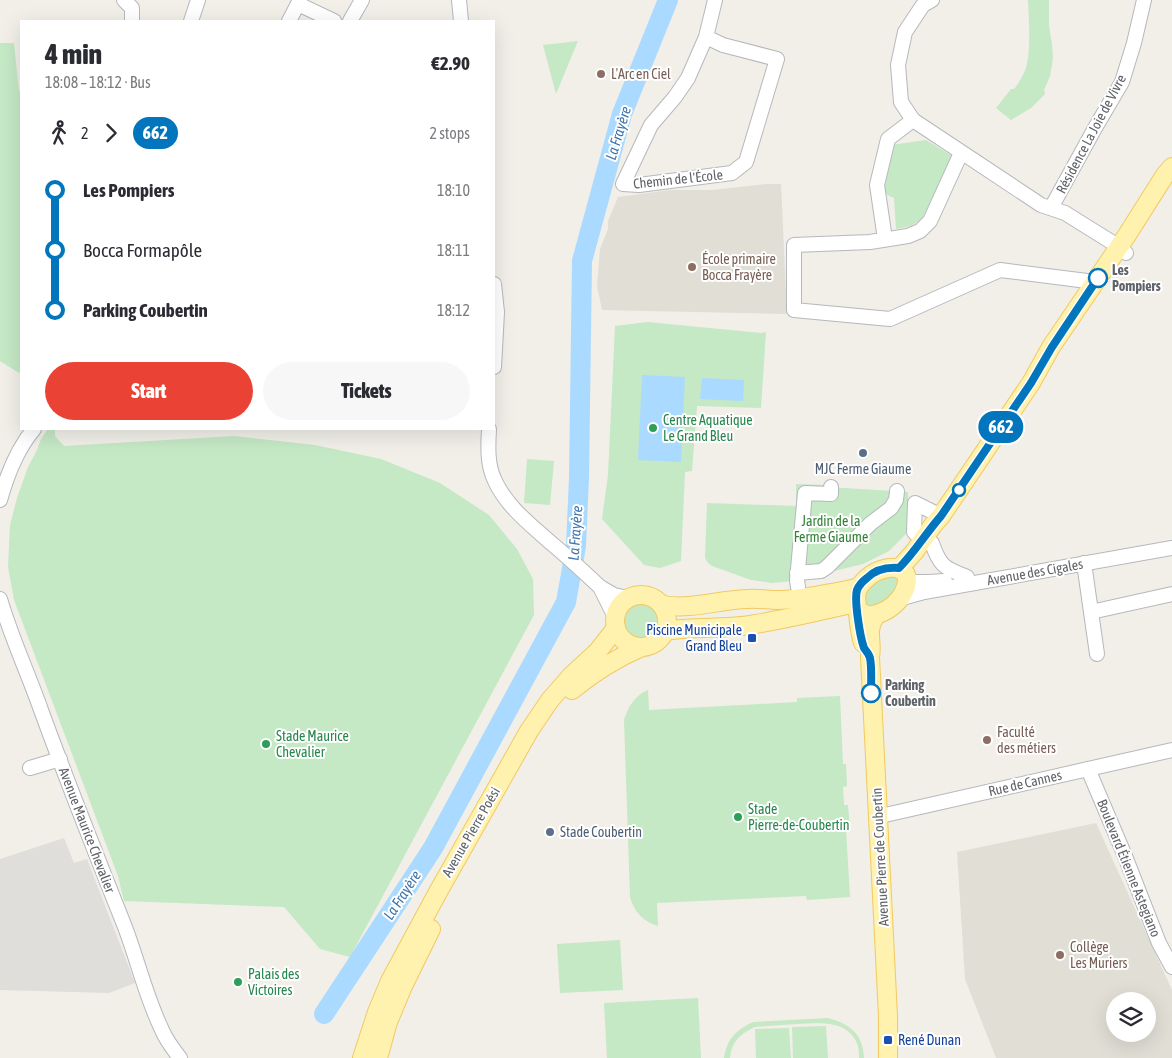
<!DOCTYPE html>
<html lang="en">
<head>
<meta charset="utf-8">
<style>
  :root { --surface:#fff; --page:#f7f7f7; --text:#2b2b33; --muted:#7c7c81; --accent:#ea4335 }
  body { margin:0; font-family:"Asap Condensed",sans-serif; background:var(--page); color:var(--text); height:100vh; display:flex; flex-direction:column; font-size:19px; white-space:nowrap }
  * { box-sizing:border-box; margin:0 }
  p { font-size:16px; color:var(--muted) }
  .icon { flex:none; width:28px; height:28px; fill:none; stroke:currentColor; stroke-width:2; stroke-linecap:round; stroke-linejoin:round }
  .map { position:relative; flex:1; overflow:hidden }
  .sheet { position:absolute; left:20px; top:20px; width:475px; height:410px; display:flex; flex-direction:column; background:var(--surface); border-radius:0px; box-shadow:0 5px 20px #0002 }
  .sheet>* { flex:none }
  .badge { padding:0 10px; border-radius:16px; font-size:18px; line-height:32px }
  .buttons { position:absolute; left:1106px; top:992px; display:grid; gap:10px }
  .buttons a { display:grid; place-items:center; width:50px; height:50px; border-radius:50%; background:var(--surface); box-shadow:0 5px 20px #0002; font-size:25px }
  .map>.badge { position:absolute; translate:-50% -50%; box-shadow:0 0 0 2px #fff }
  .legs { display:flex; align-items:center; gap:8px; height:55px; padding:0 25px; font-size:16px }
  .legs p { margin-inline-start:auto }
  .summary { display:flex; align-items:center; justify-content:space-between; height:85px; padding:0 25px }
  h1 { font-size:28px; font-weight:800; line-height:38px }
  .primary-button { display:flex; gap:10px; margin-top:auto; padding:10px 25px }
  .primary-button a { flex:1; height:58px; border-radius:30px; background:var(--accent); color:#fff; font-size:20px; font-weight:800; line-height:58px; text-align:center }
  .primary-button a+a { background:var(--page); color:var(--text) }
  ul { padding:0 25px; list-style:none }
  li { display:flex; align-items:center; gap:18px; height:60px; font-size:19px }
  li i { display:grid; place-items:center; width:8px; height:100%; margin:0 6px; background:currentColor }
  li i::after { content:''; width:12px; height:12px; margin:-6px; border:4px solid; border-radius:50%; background:var(--surface) }
  li p { margin-inline-start:auto }
  li:first-child i { background:linear-gradient(#0000 50%,currentColor 0) }
  li:last-child i { background:linear-gradient(currentColor 50%,#0000 0) }
  .map>svg:first-child { display:block }
  .industrial { fill:#e0deda }
  .education { fill:#e1ded6; fill-rule:evenodd }
  .green { fill:#c5e8c5 }
  .water { fill:#aadaff }
  .lines { fill:none; stroke-linecap:round; stroke-linejoin:round }
  .river { stroke:#aadaff; stroke-width:20 }
  .minor-casing { stroke:#b5b8bc; stroke-width:16 }
  .major-casing { stroke:#f2c960; stroke-width:20 }
  .minor { stroke:#fff; stroke-width:14 }
  .major { stroke:#fff2af; stroke-width:18 }
  .line-1-casing { stroke:#fff; stroke-width:11 }
  .line-1 { stroke:#0275bc; stroke-width:8 }
  .education-dot { fill:#8d6e63; stroke:#fff; stroke-width:2 }
  .stop-1-dot { fill:#fff; stroke:#0275bc; stroke-width:2.5 }
  .leisure-dot { fill:#2e9e5b; stroke:#fff; stroke-width:2 }
  .service-dot { fill:#5c6f8a; stroke:#fff; stroke-width:2 }
  .transit-dot { fill:#1a4fb4; stroke:#fff; stroke-width:2 }
  .labels { text-anchor:middle; dominant-baseline:central; stroke-width:4; stroke-linejoin:round; paint-order:stroke }
  .education-label { font-size:14px; fill:#785e54; stroke:#fff; text-anchor:start }
  .street-label { font-size:14px; fill:#5f6368; stroke:#fff }
  .stop-label { font-size:14px; font-weight:bold; fill:#5f6368; stroke:#fff; text-anchor:start }
  .leisure-label { font-size:14px; fill:#27864d; stroke:#fff; text-anchor:start }
  .service-label { font-size:14px; fill:#4e5e75; stroke:#fff }
  .park-label { font-size:14px; fill:#348238; stroke:#fff }
  .transit-label { font-size:14px; fill:#164399; stroke:#fff; text-anchor:end }
  .water-label { font-size:15px; font-style:italic; fill:#4174aa; stroke:#fff }
</style>
</head>
<body>
<div class="map">
<svg width="1172" height="1058" viewBox="0 0 1172 1058">
  <rect width="100%" height="100%" fill="#f1efe8"/>
  <path class="industrial" d="M64,838l10,25 13,-4 48,124 -26,10 -109,-3v-131z"/>
  <g class="education">
    <path d="M767,184h14l6,130 -185,-4 -5,-24 3,-37 8,-20v-8l10,-24 52,-7h42z"/>
    <path d="M1096,823l76,167v68h-176l-31,-79 -8,-127zM1115,1001h33v33h-33z"/>
  </g>
  <g class="green">
    <path d="M1028,0h21v26l3,18 1,14 -3,18 -6,14 1,4 -14,14 -20,12 -15,-12 15,-19h3c5,-6 9,-13 12,-21 5,-18 3,-49 2,-68z"/>
    <path d="M578,41l-22,53 -13,-49z"/>
    <path d="M0,43h14l5,48h2v278l-2,4 -19,-12z"/>
    <path d="M926,140l26,16 -28,59c-9,11 -15,12 -28,14l-2,-31c-7,-3 -10,-4 -12,-11l9,-42z"/>
    <path d="M648,322l113,11 5,-1 -5,76 -64,-2 -5,65 -7,1 -4,89 -21,7 -16,-3 -42,-46 6,-44 7,-149z"/>
    <path d="M48,429h7v7l9,10 170,-10 81,9 66,14 59,24 49,32 28,34 16,30 1,36 -184,342 -30,-8 -36,-42 -160,-6 -6,-25 -104,-276 -6,-33 2,-42 7,-27 11,-31 9,-17 4,-11z"/>
    <path d="M527,459l27,2 -4,44 -26,-2z"/>
    <path d="M796,484l32,1v2l80,5 1,39 -20,20 -26,13 -70,17 -21,2 -21,-3 -39,-14 -4,-3 -3,-5 2,-55 89,3z"/>
    <path d="M884,575l14,2 2,8c-4,5 -8,13 -13,17 -10,8 -30,7 -21,-11 4,-7 12,-12 18,-16z"/>
    <circle cx="641" cy="621" r="20"/>
    <path d="M648,690l1,20 148,-8v-4l43,-2 3,68h3l1,22 -4,1 1,18h4l2,24 -4,1 4,67 -43,3 -1,-4 -149,7 1,23c-14,-4 -24,-14 -28,-29l-6,-177c4,-13 11,-25 24,-30z"/>
    <path d="M620,940l3,50 -63,3 -3,-49z"/>
    <path d="M698,998l3,60h-94l-3,-55z"/>
    <path d="M828,1018c22,6 35,16 36,40h-5c0,-4 0,-8 -1,-12 -9,-27 -38,-23 -60,-22 -15,1 -29,2 -43,3 -15,7 -23,14 -25,31h-6c3,-19 12,-28 29,-36z"/>
    <path d="M826,1026l2,32h-35l-1,-31z"/>
    <path d="M789,1028l2,30h-35l-1,-29z"/>
  </g>
  <g class="water">
    <path d="M642,375l43,2 -4,85 -43,-2z"/>
    <path d="M702,378l42,2 -1,21 -43,-2z"/>
  </g>
  <g class="lines">
    <path class="river" d="M324,1014l109,-166 133,-246 10,-56 3,-68 3,-217 40,-147 46,-114"/>
    <defs>
      <g id="minor">
        <path d="M124,0l8,8v13"/>
        <path d="M459,0l2,21"/>
        <path d="M932,0l-9,5 -18,27 -7,33 3,37 12,18 128,85 24,8 48,30 13,10"/>
        <path d="M298,4l36,17"/>
        <path d="M191,21l7,-21"/>
        <path d="M289,21l11,-21"/>
        <path d="M350,21l12,-21"/>
        <path d="M706,37l17,8 54,14 -31,103 -14,11 -93,12 -16,-1 28,-59 24,-28 13,-19 18,-41 9,-37"/>
        <path d="M961,153l-31,68 -10,10 -12,5 -38,6 -76,3v65l96,9 110,-49 95,12"/>
        <path d="M1051,208l44,-80 27,-46 12,-39 10,-43"/>
        <path d="M885,239l-8,-54 11,-46 25,-19"/>
        <path d="M494,284l3,28 -3,55"/>
        <path d="M489,429c-1,17 -2,36 6,52 12,26 36,44 56,62 17,14 33,29 49,44l14,8 14,3"/>
        <path d="M0,500c7,-25 17,-51 34,-71"/>
        <path d="M922,540l-8,-8 1,-29 26,13"/>
        <path d="M932,543c8,24 13,25 35,34"/>
        <path d="M1084,563l13,91"/>
        <path d="M797,573l24,-2 6,-4 43,-43 21,-16 5,-8 1,-9"/>
        <path d="M907,582h21l17,-1"/>
        <path d="M600,587l15,30"/>
        <path d="M798,587l-1,-7 8,-87 26,1v-7"/>
        <path d="M0,599c11,38 28,74 41,111 26,71 54,142 82,212 14,35 22,73 39,108 4,10 11,19 18,28"/>
        <path d="M899,599l25,-7 45,-8 203,-36"/>
        <path d="M1091,612l81,-18"/>
        <path d="M30,768l30,-9"/>
        <path d="M1088,769l37,87 34,87 13,24"/>
        <path d="M877,816l8,-1 287,-65"/>
      </g>
      <g id="major">
        <path d="M899,569l16,-18 18,-26 8,-9 90,-133 20,-36 76,-112 38,-60 7,-8"/>
        <circle cx="641" cy="621" r="26"/>
        <path d="M662,605c31,5 55,-5 85,-6 10,-1 21,1 31,1 16,0 31,-3 47,-6 11,-2 23,-3 34,-7"/>
        <path d="M858,611l11,5c14,-2 24,-8 32,-19 21,-34 -18,-37 -37,-16 -3,3 -6,6 -7,10 -2,8 0,14 1,22 1,11 2,20 5,30"/>
        <path d="M876,615c-11,16 -3,25 -6,42l18,359v42"/>
        <path d="M666,631c25,-5 51,-2 76,-5 39,-5 76,-15 114,-23"/>
        <path d="M572,690c22,-18 44,-32 70,-43"/>
        <path d="M362,1058l15,-46 13,-31 48,-89 91,-161 21,-31 22,-25 26,-24 18,-23"/>
        <path d="M378,1058l10,-36 15,-36 28,-57"/>
      </g>
    </defs>
    <use href="#minor" class="minor-casing"/>
    <use href="#major" class="major-casing"/>
    <use href="#minor" class="minor"/>
    <use href="#major" class="major"/>
  </g>
  <g class="lines">
    <defs>
      <path id="line-1" d="M871,693c0,-10 1,-25 -1,-35 -1,-4 -4,-7 -6,-10 -4,-11 -10,-48 -7,-58 2,-5 6,-9 10,-12 9,-9 20,-11 32,-10 16,-16 27,-35 42,-52l90,-133 21,-36 46,-69"/>
    </defs>
    <use href="#line-1" class="line-1-casing"/>
    <use href="#line-1" class="line-1"/>
  </g>
  <g class="education-dot">
    <circle cx="601" cy="74" r="5"/>
    <circle cx="692" cy="267" r="5"/>
    <circle cx="987" cy="740" r="5"/>
    <circle cx="1060" cy="955" r="5"/>
  </g>
  <g class="stop-1-dot">
    <circle cx="1098" cy="278" r="9"/>
    <circle cx="959" cy="490" r="6"/>
    <circle cx="871" cy="693" r="9"/>
  </g>
  <g class="leisure-dot">
    <circle cx="653" cy="428" r="5"/>
    <circle cx="266" cy="744" r="5"/>
    <circle cx="738" cy="817" r="5"/>
    <circle cx="238" cy="982" r="5"/>
  </g>
  <g class="service-dot">
    <circle cx="863" cy="453" r="5"/>
    <circle cx="550" cy="832" r="5"/>
  </g>
  <g class="transit-dot">
    <rect x="747" y="633" width="10" height="10" rx="2.5"/>
    <rect x="883" y="1035" width="10" height="10" rx="2.5"/>
  </g>
  <g class="labels">
    <g class="education-label">
      <text x="611" y="74">L'Arc en Ciel</text>
      <text x="702" y="259">École primaire<tspan x="702" dy="16">Bocca Frayère</tspan></text>
      <text x="997" y="732">Faculté<tspan x="997" dy="16">des métiers</tspan></text>
      <text x="1070" y="947">Collège<tspan x="1070" dy="16">Les Muriers</tspan></text>
    </g>
    <g class="street-label">
      <text transform="translate(1091 134) rotate(-62)">Résidence La Joie de Vivre</text>
      <text transform="translate(678 179) rotate(-6)">Chemin de l'École</text>
      <text transform="translate(1035 572) rotate(-10)">Avenue des Cigales</text>
      <text transform="translate(1025 783) rotate(-13)">Rue de Cannes</text>
      <text transform="translate(87 830) rotate(69)">Avenue Maurice Chevalier</text>
      <text transform="translate(471 832) rotate(-60)">Avenue Pierre Poési</text>
      <text transform="translate(880 857) rotate(-93)">Avenue Pierre de Coubertin</text>
      <text transform="translate(1129 868) rotate(68)">Boulevard Étienne Astegiano</text>
    </g>
    <g class="stop-label">
      <text x="1112" y="270">Les<tspan x="1112" dy="16">Pompiers</tspan></text>
      <text x="885" y="685">Parking<tspan x="885" dy="16">Coubertin</tspan></text>
    </g>
    <g class="leisure-label">
      <text x="663" y="420">Centre Aquatique<tspan x="663" dy="16">Le Grand Bleu</tspan></text>
      <text x="276" y="736">Stade Maurice<tspan x="276" dy="16">Chevalier</tspan></text>
      <text x="748" y="809">Stade<tspan x="748" dy="16">Pierre-de-Coubertin</tspan></text>
      <text x="248" y="974">Palais des<tspan x="248" dy="16">Victoires</tspan></text>
    </g>
    <g class="service-label">
      <text x="863" y="469">MJC Ferme Giaume</text>
      <text x="560" y="832" text-anchor="start">Stade Coubertin</text>
    </g>
    <g class="park-label">
      <text x="831" y="521">Jardin de la<tspan x="831" dy="16">Ferme Giaume</tspan></text>
    </g>
    <g class="transit-label">
      <text x="742" y="630">Piscine Municipale<tspan x="742" dy="16">Grand Bleu</tspan></text>
      <text x="898" y="1040" text-anchor="start">René Dunan</text>
    </g>
    <g class="water-label">
      <text transform="translate(618 133) rotate(-73)">La Frayère</text>
      <text transform="translate(575 533) rotate(-86)">La Frayère</text>
      <text transform="translate(402 895) rotate(-57)">La Frayère</text>
    </g>
  </g>
</svg>
<div class="buttons">
<a><svg class="icon" aria-label="layers" viewBox="0 0 24 24"><path d="M12 4l9 5-9 5-9-5zM3 14l9 5 9-5"/></svg></a>
</div>
<b class="badge" style="left:1001px;top:427px;background:#0275bc;color:#fff">662</b>
<section class="sheet">
<div class="summary"><div><h1>4 min</h1><p>18:08 – 18:12 · Bus</p></div><b>€2.90</b></div>
<div class="legs"><svg class="icon" aria-label="walk" viewBox="0 0 24 24"><circle cx="13" cy="4" r="2"/><path d="M13 8l-2 6 4 7M11 14l-3 7M7 12l3-4h3l4 4"/></svg>2<svg class="icon" aria-label="forward" viewBox="0 0 24 24"><path d="M9 5l7 7-7 7"/></svg><b class="badge" style="background:#0275bc;color:#fff">662</b><p>2 stops</p></div>
<ul>
<li><i style="color:#0275bc"></i><b>Les Pompiers</b><p>18:10</p></li>
<li><i style="color:#0275bc"></i><span>Bocca Formapôle</span><p>18:11</p></li>
<li><i style="color:#0275bc"></i><b>Parking Coubertin</b><p>18:12</p></li>
</ul>
<div class="primary-button"><a>Start</a><a>Tickets</a></div>
</section>
</div>
</body>
</html>
